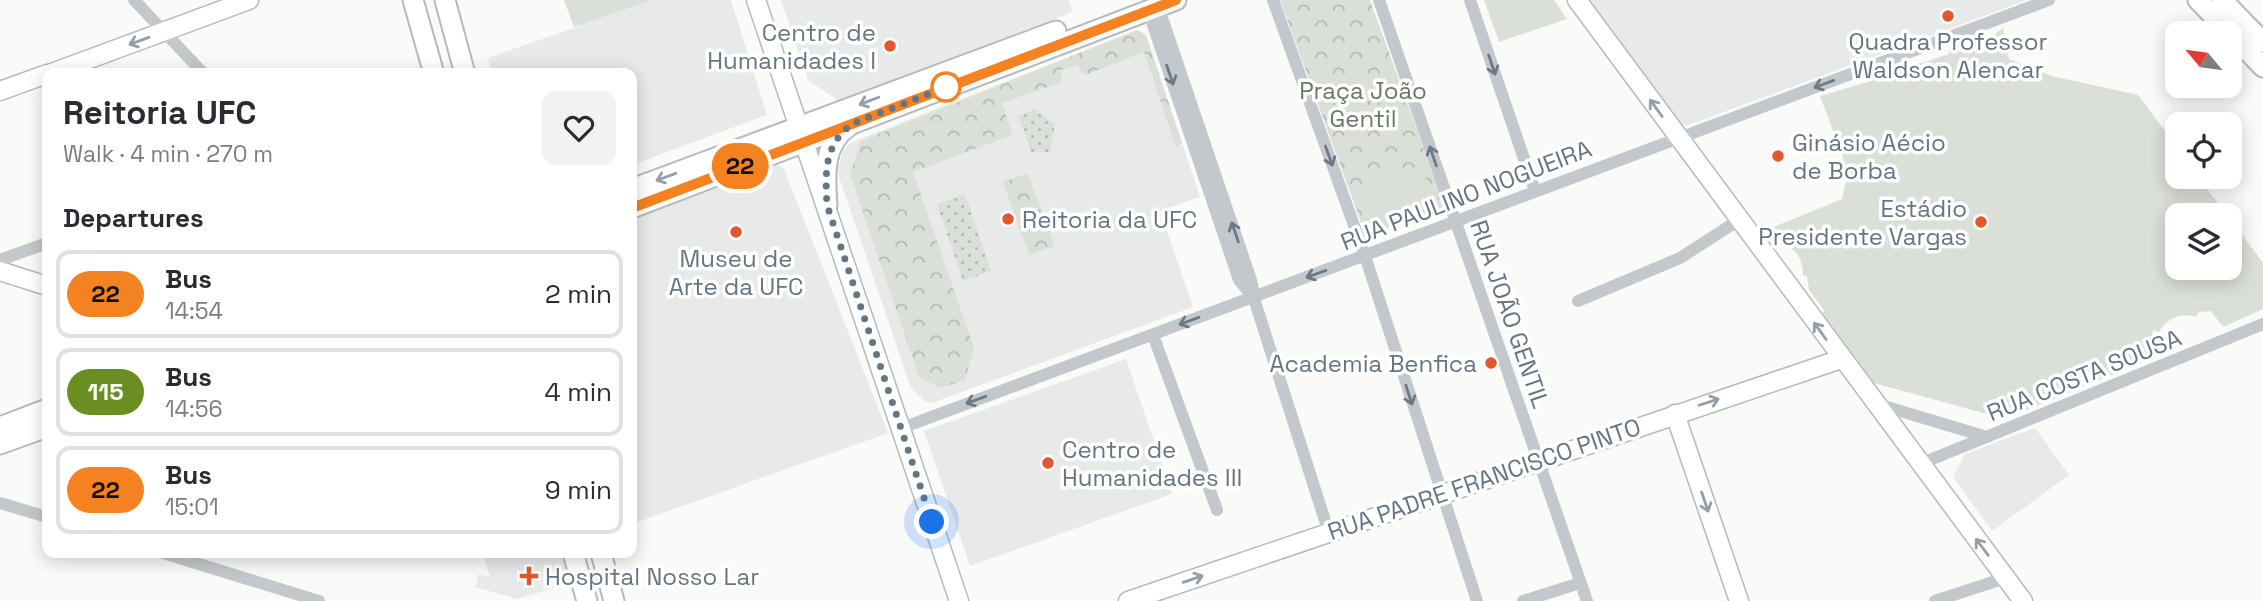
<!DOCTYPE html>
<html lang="en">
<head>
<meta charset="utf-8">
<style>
  :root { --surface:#fff; --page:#f2f2f3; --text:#2b2b33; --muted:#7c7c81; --line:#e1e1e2 }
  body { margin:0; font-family:"Space Grotesk",sans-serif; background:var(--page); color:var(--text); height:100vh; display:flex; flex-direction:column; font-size:26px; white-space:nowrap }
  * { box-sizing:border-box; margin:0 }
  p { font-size:23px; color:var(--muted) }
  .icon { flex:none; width:38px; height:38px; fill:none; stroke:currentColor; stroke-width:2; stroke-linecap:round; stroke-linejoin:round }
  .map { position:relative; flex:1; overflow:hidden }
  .sheet { position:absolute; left:42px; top:68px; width:595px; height:490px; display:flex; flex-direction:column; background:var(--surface); border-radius:14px; box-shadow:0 4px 18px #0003 }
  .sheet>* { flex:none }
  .badge { padding:0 14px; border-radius:23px; font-size:24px; line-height:46px }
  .needle { width:46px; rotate:299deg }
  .controls { position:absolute; left:2165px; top:21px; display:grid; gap:14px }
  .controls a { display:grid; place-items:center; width:77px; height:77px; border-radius:14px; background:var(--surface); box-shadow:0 4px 18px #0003; font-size:35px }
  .you { position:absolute; width:35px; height:35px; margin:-18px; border:5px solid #fff; border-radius:50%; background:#1a73e8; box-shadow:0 0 0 10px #1a73e833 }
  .map>.badge { position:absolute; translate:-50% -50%; box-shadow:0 0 0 4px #fff }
  h2 { padding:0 21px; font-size:26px; line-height:63px }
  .round { display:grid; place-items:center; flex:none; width:74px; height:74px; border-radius:14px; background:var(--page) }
  .overview { display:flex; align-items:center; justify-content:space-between; height:119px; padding:0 21px }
  h1 { font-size:33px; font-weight:700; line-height:52px }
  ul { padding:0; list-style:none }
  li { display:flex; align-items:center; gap:21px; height:88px; margin:0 14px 10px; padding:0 7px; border:4px solid var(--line); border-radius:14px }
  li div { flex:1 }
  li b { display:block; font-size:26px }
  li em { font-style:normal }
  li .badge { min-width:77px; font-weight:700; text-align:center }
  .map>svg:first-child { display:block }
  .built { fill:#e8e9e9 }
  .grass { fill:url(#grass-dots) }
  .park { fill:url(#park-crowns) }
  .pitch { fill:#dadfd7 }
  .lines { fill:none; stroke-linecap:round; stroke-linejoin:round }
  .secondary-casing { stroke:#b3babf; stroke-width:21 }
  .primary-casing { stroke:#b5babe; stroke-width:23 }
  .street { stroke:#c3c8cc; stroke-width:12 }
  .secondary { stroke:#fff; stroke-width:18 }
  .primary { stroke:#fff; stroke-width:19 }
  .oneway { stroke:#939fa8 }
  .oneway2 { stroke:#6a7a87 }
  .line-casing { stroke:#fff; stroke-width:16 }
  .line { stroke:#f58220; stroke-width:10 }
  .walk { stroke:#657683; stroke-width:7; stroke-dasharray:0 12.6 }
  .poi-dot { fill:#e4572e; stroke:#fff; stroke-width:2.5 }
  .stop-dot { fill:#fff; stroke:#f58220; stroke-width:3.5 }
  .labels { text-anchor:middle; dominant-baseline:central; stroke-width:7; stroke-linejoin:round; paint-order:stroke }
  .poi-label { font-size:24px; fill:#657683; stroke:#fff; text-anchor:start }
  .park-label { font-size:24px; fill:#687a64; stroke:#fff }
  .street-label { font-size:24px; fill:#657683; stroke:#fff }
</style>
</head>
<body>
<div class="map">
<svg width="2263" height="601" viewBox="0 0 2263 601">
  <defs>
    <pattern id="grass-dots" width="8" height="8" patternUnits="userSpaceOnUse" patternTransform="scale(1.75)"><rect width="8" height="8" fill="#dadfd7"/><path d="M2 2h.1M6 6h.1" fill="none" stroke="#b4b9b4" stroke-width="1.8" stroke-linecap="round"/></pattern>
    <pattern id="park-crowns" width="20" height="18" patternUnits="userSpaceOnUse" patternTransform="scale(1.75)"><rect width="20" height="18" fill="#dadfd7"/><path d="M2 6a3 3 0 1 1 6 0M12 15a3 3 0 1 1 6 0" fill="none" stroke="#b4b9b4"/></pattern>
  </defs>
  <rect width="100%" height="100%" fill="#fafaf8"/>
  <g class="built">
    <path d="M572,0h159l36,115 -135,50v-91l-139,-1 -6,-15 93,-32z"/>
    <path d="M781,0h288l4,12 -234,89 -31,-21z"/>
    <path d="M1589,0h438l-341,126 -7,-3z"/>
    <path d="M1137,30l9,5 54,162 -40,14 33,96 -261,96 -6,-1 -15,-14 -72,-211 -1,-10 6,-19 8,-6z"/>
    <path d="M778,165l6,4 104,264 -256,91v-305z"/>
    <path d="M1126,359l46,135 -202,72 -46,-135z"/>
    <path d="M2035,428l34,47 -77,56 -39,-54 12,-23z"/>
    <path d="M483,553h79l9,30 -54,16 -42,-12 4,-13 11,3z"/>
  </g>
  <g class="grass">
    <path d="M1035,109l20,15 -5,28h-19l-13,-36z"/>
    <path d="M965,194l26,77 -28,10 -26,-77z"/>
  </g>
  <g class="park">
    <path d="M1280,0h90l75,207 -79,29z"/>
    <path d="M1137,30l9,5 36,108 -6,4 -32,-95 -59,23 -8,-10 -16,5 1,12 -60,21 10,30 -2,3 -97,36 61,176 -9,32 -25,8 -21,-11 -69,-203 11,-33z"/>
    <path d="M1028,173l26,73 -25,9 -26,-73z"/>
  </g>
  <g class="pitch">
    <path d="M564,0h88l-78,27z"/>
    <path d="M1484,0h70l13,19 -68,23z"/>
    <path d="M2003,28l6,31 43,17 86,19 39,52v30h21l29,38h-50v53h53v-50l33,45v46l-40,18 -12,-16 -12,1 -3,5c-17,-5 -28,1 -37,15l-6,-2 -2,11 21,-1 4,8 -171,71 -131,-36 -51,-69 1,-4 -15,-20 -2,-14 -4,-1c0,-17 -8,-28 -24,-33l1,-6 -6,-9 68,-28 6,-28 -28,-75 48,-14c12,-19 32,-17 52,-19 9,-1 18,-7 28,-8l2,-6c16,6 29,0 37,-14l4,2z"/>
    <path d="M1421,165l12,35 -59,21 -12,-35z"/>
  </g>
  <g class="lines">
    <defs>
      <g id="secondary">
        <path d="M756,0l203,601"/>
        <path d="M1577,0l446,601"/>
        <path d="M49,74l200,-74"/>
        <path d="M0,91l47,-17"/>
        <path d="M0,271l47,15"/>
        <path d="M1675,414l64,187"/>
        <path d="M1128,601l713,-242"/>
      </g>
      <g id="primary">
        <path d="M413,0l21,74"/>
        <path d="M445,0l20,74"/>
        <path d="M2198,0l65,67"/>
        <path d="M2222,0l41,42"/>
        <path d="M632,189l424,-158"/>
        <path d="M827,205c-2,-29 -5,-61 22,-79"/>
        <path d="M632,208l544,-208"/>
        <path d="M0,427l47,-18"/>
        <path d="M0,444l47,-17"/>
        <path d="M573,553l14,48"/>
        <path d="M601,553l13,48"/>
      </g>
    </defs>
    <use href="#secondary" class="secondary-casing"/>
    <use href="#primary" class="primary-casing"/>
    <g class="street">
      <path d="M134,0l70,74"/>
      <path d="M1273,0l92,256 112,345"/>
      <path d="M1379,0l208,601"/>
      <path d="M1470,0l65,191"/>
      <path d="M1158,6l93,274 5,25 73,228"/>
      <path d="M1148,10l91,270 14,17"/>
      <path d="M0,260l47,-17"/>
      <path d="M1578,301l102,-43 59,-38"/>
      <path d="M1153,335l64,175"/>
      <path d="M1877,404l110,33"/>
      <path d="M899,429l1150,-429"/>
      <path d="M1920,464l343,-140"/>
      <path d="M0,503l47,14"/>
      <path d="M163,553l156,48"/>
      <path d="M1523,601l57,-18"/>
      <path d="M1935,601l70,-23"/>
    </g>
    <use href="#secondary" class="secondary"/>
    <use href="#primary" class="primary"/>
  </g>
  <defs><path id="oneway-shaft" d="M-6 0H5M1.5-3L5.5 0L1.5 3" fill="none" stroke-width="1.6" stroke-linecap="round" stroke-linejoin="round" transform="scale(1.75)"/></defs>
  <g class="oneway">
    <use href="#oneway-shaft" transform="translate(139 41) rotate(160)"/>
    <use href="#oneway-shaft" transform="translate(869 101) rotate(159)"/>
    <use href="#oneway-shaft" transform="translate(1656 108) rotate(-126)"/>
    <use href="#oneway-shaft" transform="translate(666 177) rotate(160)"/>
    <use href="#oneway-shaft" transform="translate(1820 331) rotate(-126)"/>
    <use href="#oneway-shaft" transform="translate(1709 402) rotate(-18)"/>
    <use href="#oneway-shaft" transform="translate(1705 502) rotate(71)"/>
    <use href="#oneway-shaft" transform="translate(1982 547) rotate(-127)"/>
    <use href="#oneway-shaft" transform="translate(1193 579) rotate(-19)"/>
  </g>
  <g class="oneway2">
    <use href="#oneway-shaft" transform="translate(1492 65) rotate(71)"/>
    <use href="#oneway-shaft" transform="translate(1170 75) rotate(71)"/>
    <use href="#oneway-shaft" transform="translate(1824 84) rotate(160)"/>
    <use href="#oneway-shaft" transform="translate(1329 156) rotate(70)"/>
    <use href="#oneway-shaft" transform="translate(1433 156) rotate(-109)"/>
    <use href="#oneway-shaft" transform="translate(1235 232) rotate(-109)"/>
    <use href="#oneway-shaft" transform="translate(1316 274) rotate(160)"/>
    <use href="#oneway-shaft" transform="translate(1189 321) rotate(160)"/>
    <use href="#oneway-shaft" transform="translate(1409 395) rotate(72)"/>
    <use href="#oneway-shaft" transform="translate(976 400) rotate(160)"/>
  </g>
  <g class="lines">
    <defs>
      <path id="line" d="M632,208l544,-208"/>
    </defs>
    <use href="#line" class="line-casing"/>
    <use href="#line" class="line"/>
    <path class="walk" d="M932,522l-105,-317c-2,-33 -3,-62 27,-82l98,-38 -6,2"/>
  </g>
  <g class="poi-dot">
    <circle cx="1948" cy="16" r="7"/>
    <circle cx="890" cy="46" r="7"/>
    <circle cx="1778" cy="156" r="7"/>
    <circle cx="1008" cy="219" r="7"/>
    <circle cx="1981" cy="222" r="7"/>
    <circle cx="736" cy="232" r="7"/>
    <circle cx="1491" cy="363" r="7"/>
    <circle cx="1048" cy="463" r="7"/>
    <path d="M525.5 565.5h7v7h7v7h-7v7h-7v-7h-7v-7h7z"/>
  </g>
  <circle class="stop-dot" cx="946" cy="87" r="14"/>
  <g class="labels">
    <g class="poi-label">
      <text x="876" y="32" text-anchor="end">Centro de<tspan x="876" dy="28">Humanidades I</tspan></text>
      <text x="1948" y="41" text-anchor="middle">Quadra Professor<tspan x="1948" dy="28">Waldson Alencar</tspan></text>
      <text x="1792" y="142">Ginásio Aécio<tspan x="1792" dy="28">de Borba</tspan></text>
      <text x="1967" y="208" text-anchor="end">Estádio<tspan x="1967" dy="28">Presidente Vargas</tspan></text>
      <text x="1022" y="219">Reitoria da UFC</text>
      <text x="736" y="258" text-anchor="middle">Museu de<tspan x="736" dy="28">Arte da UFC</tspan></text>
      <text x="1477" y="363" text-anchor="end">Academia Benfica</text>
      <text x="1062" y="449">Centro de<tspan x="1062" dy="28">Humanidades III</tspan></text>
      <text x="545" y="576">Hospital Nosso Lar</text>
    </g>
    <g class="park-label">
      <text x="1363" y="90">Praça João<tspan x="1363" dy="28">Gentil</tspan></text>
    </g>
    <g class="street-label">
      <text transform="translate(1466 195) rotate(-21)">RUA PAULINO NOGUEIRA</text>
      <text transform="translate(1510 314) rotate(71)">RUA JOÃO GENTIL</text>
      <text transform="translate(2084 375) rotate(-22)">RUA COSTA SOUSA</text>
      <text transform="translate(1484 479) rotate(-19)">RUA PADRE FRANCISCO PINTO</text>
    </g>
  </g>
</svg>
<div class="controls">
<a><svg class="needle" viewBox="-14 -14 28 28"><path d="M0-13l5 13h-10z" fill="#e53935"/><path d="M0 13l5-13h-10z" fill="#7c7c81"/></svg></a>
<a><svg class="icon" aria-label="locate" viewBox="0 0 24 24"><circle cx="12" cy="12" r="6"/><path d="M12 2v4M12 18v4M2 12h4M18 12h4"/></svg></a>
<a><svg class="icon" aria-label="layers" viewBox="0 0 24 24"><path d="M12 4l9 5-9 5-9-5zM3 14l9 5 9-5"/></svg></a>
</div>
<div class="you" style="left:932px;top:522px"></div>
<b class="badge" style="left:740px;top:166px;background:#f58220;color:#111">22</b>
<section class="sheet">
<div class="overview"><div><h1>Reitoria UFC</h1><p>Walk · 4 min · 270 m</p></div><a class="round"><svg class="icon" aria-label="heart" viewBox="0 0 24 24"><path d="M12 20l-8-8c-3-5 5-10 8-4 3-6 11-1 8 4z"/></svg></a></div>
<h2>Departures</h2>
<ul>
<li><span class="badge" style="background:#f58220;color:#111">22</span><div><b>Bus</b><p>14:54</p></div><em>2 min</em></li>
<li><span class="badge" style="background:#6b8e23;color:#fff">115</span><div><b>Bus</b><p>14:56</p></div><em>4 min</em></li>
<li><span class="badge" style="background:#f58220;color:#111">22</span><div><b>Bus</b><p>15:01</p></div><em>9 min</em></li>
</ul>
</section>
</div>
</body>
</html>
